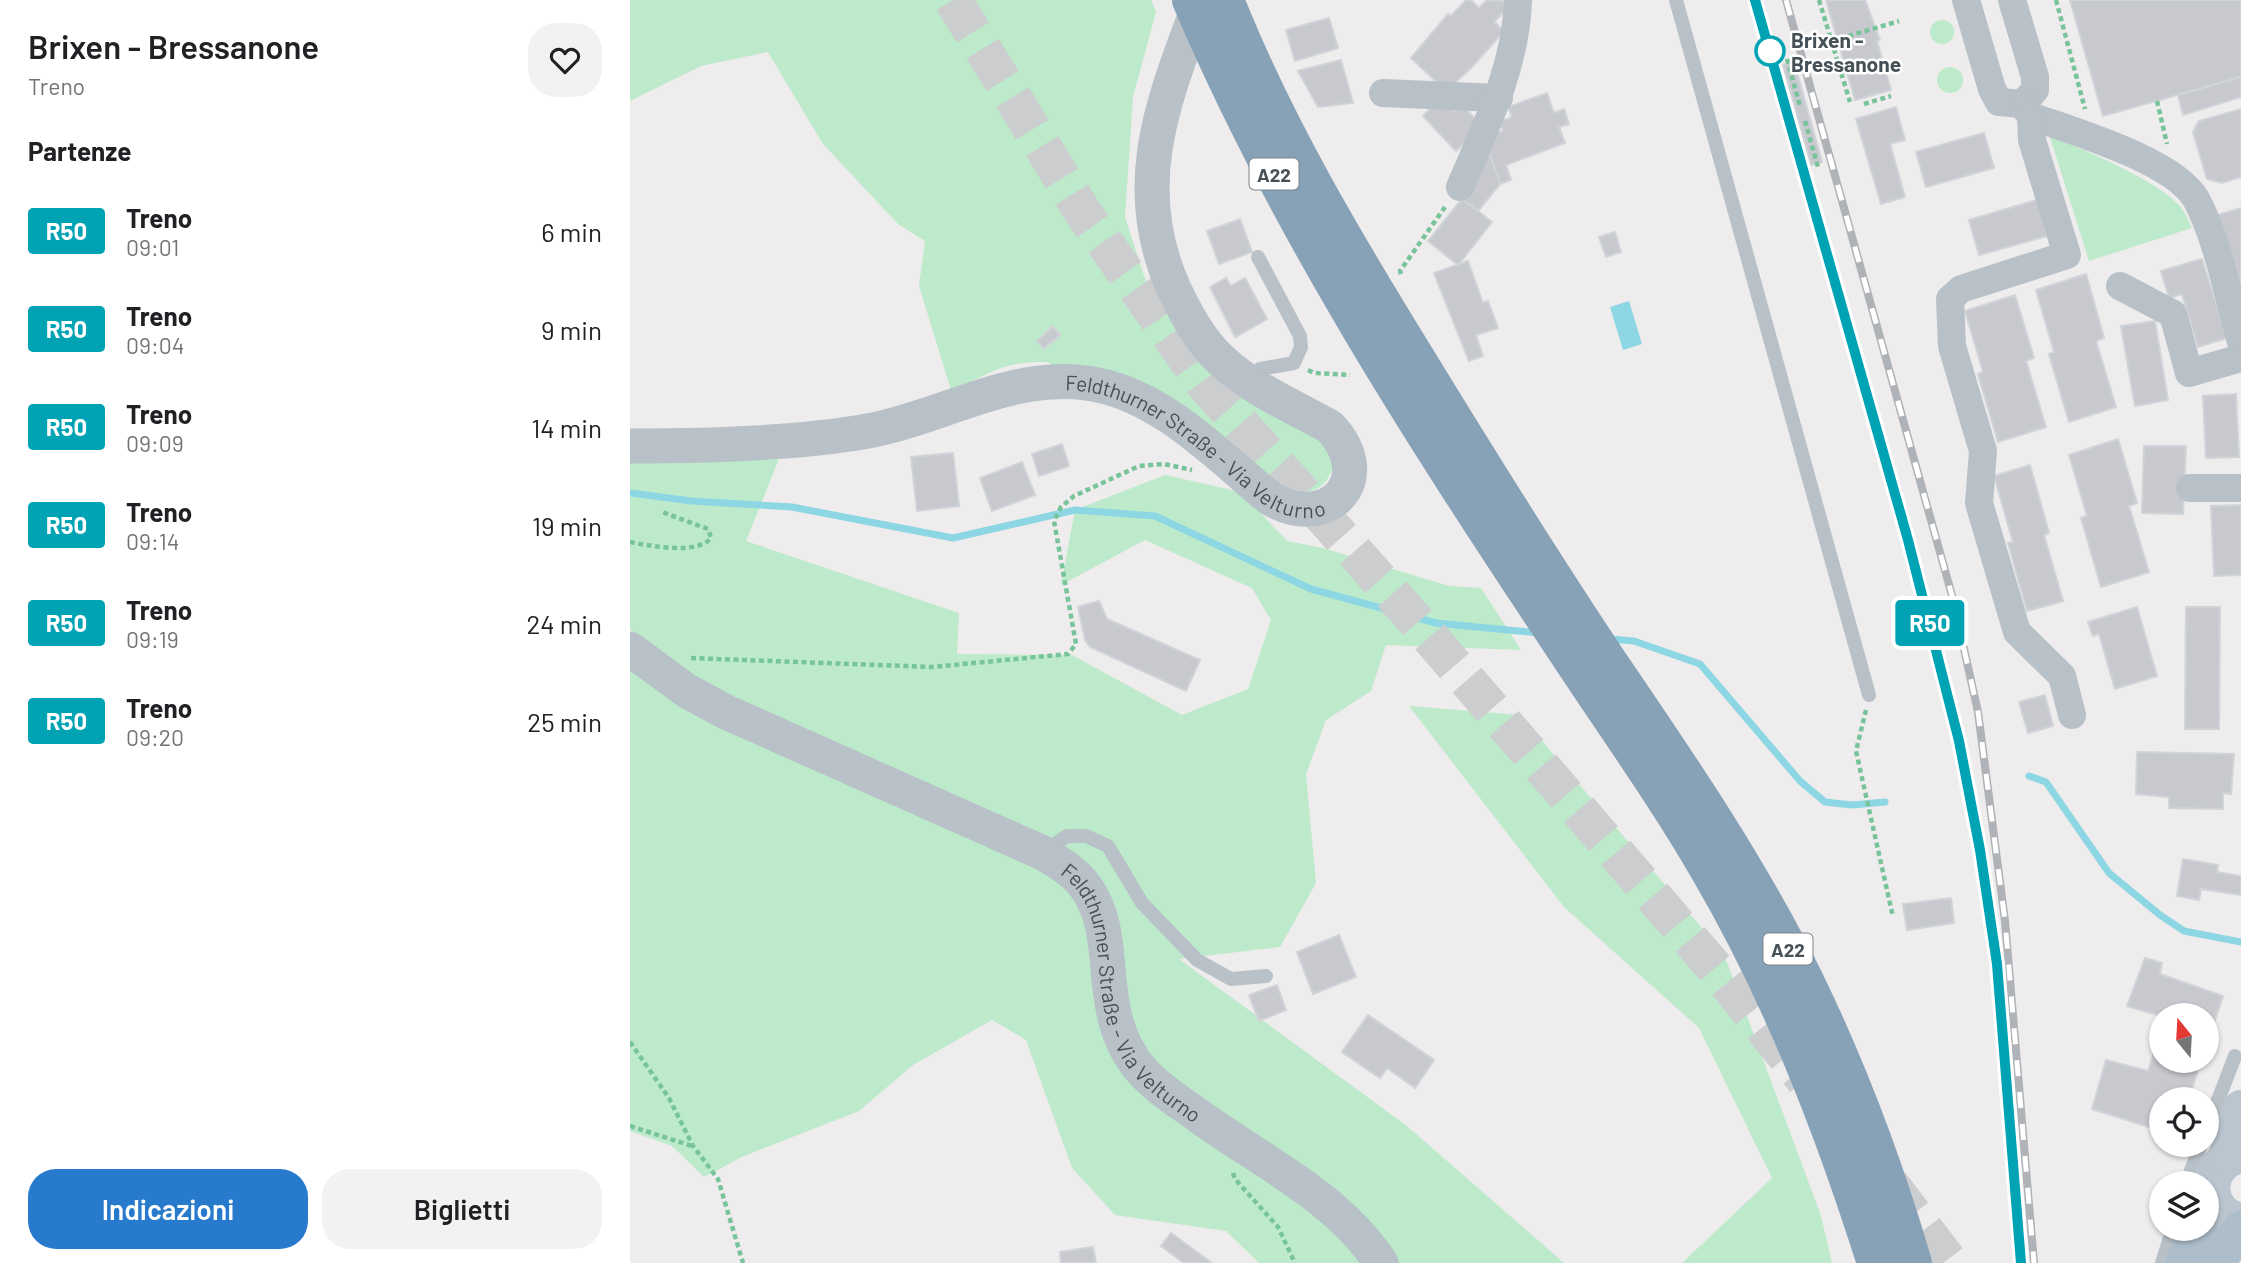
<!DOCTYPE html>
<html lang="it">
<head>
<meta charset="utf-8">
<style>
  :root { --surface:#fff; --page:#f2f2f2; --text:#202124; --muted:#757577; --accent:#287acd }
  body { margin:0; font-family:Barlow,sans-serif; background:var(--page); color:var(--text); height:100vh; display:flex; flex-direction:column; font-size:26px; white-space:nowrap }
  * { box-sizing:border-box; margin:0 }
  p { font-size:23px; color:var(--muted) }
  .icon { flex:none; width:38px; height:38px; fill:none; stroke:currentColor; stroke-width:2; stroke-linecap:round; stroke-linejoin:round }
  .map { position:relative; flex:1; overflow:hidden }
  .details { display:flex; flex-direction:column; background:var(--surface); width:630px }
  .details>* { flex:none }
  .badge { padding:0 14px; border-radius:5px; font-size:24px; line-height:46px }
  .needle { width:46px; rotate:342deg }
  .fabs { position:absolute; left:1519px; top:1003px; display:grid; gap:14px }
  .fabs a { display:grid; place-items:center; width:70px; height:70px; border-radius:50%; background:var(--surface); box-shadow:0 2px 5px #0004; font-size:35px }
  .map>.badge { position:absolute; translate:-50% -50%; box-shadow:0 0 0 4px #fff }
  h2 { padding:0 28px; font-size:26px; line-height:63px }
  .round { display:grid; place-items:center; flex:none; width:74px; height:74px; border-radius:28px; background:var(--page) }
  .overview { display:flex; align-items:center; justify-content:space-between; height:119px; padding:0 28px }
  h1 { font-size:33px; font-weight:600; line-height:52px }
  .cta { display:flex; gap:14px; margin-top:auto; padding:14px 28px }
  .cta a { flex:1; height:80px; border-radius:28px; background:var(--accent); color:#fff; font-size:28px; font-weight:600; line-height:80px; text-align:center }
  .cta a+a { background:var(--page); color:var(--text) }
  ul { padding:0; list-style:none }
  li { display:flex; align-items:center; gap:21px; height:98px; padding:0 28px }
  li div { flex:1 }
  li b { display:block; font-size:26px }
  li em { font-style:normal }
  li .badge { min-width:77px; font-weight:700; text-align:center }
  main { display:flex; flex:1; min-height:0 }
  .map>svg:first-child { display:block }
  .green { fill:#bdeacb }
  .water { fill:#8dd6e3 }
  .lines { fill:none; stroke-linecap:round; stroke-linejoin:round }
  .stream { stroke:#8dd6e3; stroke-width:7 }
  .building { fill:#c7c9ce; stroke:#d0d3d7; stroke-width:2 }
  .primary-tunnel { stroke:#cccdce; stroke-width:38; stroke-dasharray:38 19; stroke-linecap:butt }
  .path { stroke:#78c49a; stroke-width:4.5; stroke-dasharray:5 3.5; stroke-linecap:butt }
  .service { stroke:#b8c1c7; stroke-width:14 }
  .minor { stroke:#b8c1c7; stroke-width:28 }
  .tertiary { stroke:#b8c1c7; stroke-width:35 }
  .secondary { stroke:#bbc5cf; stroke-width:38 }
  .primary { stroke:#adbdc9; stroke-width:38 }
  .motorway { stroke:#87a1b7; stroke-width:38 }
  .rail-casing { stroke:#afb2b6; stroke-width:8 }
  .rail { stroke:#fff; stroke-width:5; stroke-dasharray:16; stroke-linecap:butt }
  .line-casing { stroke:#fff; stroke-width:16 }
  .line { stroke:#00a3b4; stroke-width:10 }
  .stop-dot { fill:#fff; stroke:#00a3b4; stroke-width:3.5 }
  .labels { text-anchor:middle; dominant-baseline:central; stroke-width:5; stroke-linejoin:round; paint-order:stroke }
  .shield { fill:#fff; stroke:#7e8489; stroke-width:2 }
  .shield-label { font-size:19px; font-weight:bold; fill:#465057 }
  .stop-label { font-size:21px; font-weight:bold; fill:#465057; stroke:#fff; text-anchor:start }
  .street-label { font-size:21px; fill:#465057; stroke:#fff }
</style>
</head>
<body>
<main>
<section class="details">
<div class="overview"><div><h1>Brixen - Bressanone</h1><p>Treno</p></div><a class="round"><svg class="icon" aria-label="heart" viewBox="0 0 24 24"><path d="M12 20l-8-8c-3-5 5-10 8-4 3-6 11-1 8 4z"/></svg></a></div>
<h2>Partenze</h2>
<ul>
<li><span class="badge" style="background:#00a3b4;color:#fff">R50</span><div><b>Treno</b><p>09:01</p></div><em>6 min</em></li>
<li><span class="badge" style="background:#00a3b4;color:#fff">R50</span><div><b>Treno</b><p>09:04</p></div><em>9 min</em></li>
<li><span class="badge" style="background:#00a3b4;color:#fff">R50</span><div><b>Treno</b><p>09:09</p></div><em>14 min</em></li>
<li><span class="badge" style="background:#00a3b4;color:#fff">R50</span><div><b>Treno</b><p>09:14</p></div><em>19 min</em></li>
<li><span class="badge" style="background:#00a3b4;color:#fff">R50</span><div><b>Treno</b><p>09:19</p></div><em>24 min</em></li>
<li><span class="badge" style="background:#00a3b4;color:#fff">R50</span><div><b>Treno</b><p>09:20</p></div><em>25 min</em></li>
</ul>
<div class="cta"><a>Indicazioni</a><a>Biglietti</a></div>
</section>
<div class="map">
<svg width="1611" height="1263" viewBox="0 0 1611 1263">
  <rect width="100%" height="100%" fill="#eeecec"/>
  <g class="green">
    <path d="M0,0h521l5,12 -23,85 -8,120 22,68 36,48 135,103 16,26c-5,22 -16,31 -38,31l-249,-131c-47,-1 -55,12 -96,28l-32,-104 6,-45 -27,-17 -75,-80 -55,-92 -67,14 -71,35z"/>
    <circle cx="1312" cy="32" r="12"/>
    <circle cx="1320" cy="80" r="13"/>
    <path d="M1420,137c32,11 105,43 128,67 6,6 10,16 14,24l-103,33z"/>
    <path d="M153,449l-37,92 213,72 -2,41 115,1 110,60 66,-26 23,-69 -19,-32 -107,-48 -84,45 14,-75 90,-35 76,17 46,49 36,7 126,38 32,2 40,62 -135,-5 -15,46 -45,29 -20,54 10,109 -36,64 -101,12 228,167 157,137h-305l-33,-32 -111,-16 -43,-47 -46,-128 -34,-20 -79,45 -54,46 -115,45 -40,21 -32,-31 -42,-15v-493l10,1 -10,-10v-173z"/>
    <path d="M779,706l111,9 204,239 97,262 11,47h-150l90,-85 -73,-150 -135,-121z"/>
  </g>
  <path class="water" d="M999,301l13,43 -19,6 -13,-43z"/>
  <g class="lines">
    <g class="stream">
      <path d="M0,493l61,8 101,6 161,31 122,-28 80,6 156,73 125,34 103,10"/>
      <path d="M980,639l24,2 66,23 100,117 25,21 27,3 33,-3"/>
      <path d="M1399,776l17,6 63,91 51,42 24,16 57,11"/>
    </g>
  </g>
  <g class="building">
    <path d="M836,0h5l8,8 8,-8 26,2 -19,20 10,9 -32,36 -26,24 -35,-33 37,-44 3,2z"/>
    <path d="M1196,0h39l15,40 -3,1 14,49 -36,10z"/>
    <path d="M1611,0v77l-138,39 -33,-116z"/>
    <path d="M699,18l9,30 -43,13 -9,-31z"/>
    <path d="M711,60l12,43 -35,4 -20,-36z"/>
    <path d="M1164,62l28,100 -11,3 -28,-100z"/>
    <path d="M1611,77v20l-58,18 -5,-20z"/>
    <path d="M917,93l7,20 10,-4 5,15 -10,3 6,16 -59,22 5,15 -11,4 -13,-37 4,-12 12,-4 -3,-9 12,-5 -4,-10z"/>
    <path d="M806,103h12l7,8 7,-6 20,21 -26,25 -33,-35z"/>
    <path d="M1266,107l9,33 -15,4 15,53 -24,7 -25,-85z"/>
    <path d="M1611,109v68l-19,6 -15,-4 -14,-47 6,-11z"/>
    <path d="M1354,133l10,35 -68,19 -10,-35z"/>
    <path d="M857,147l13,37 -22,27 -16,-12z"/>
    <path d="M832,199l30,23 -34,43 -30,-24z"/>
    <path d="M1407,200l10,36 -68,19 -10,-35z"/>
    <path d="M1611,208v81l-23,-74z"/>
    <path d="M610,219l12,33 -33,12 -12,-33z"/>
    <path d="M985,232l6,20 -15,5 -7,-20z"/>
    <path d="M1572,259l25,79 -29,9 -16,-53 -13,4 -8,-27z"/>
    <path d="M838,261l15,42 5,-2 10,27 -22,7 7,21 -14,5 -35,-88z"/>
    <path d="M1456,274l18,64 -8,3 20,66 -47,15 -20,-68 5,-2 -18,-62z"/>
    <path d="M596,278l5,8 14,-8 22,41 -32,18 -25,-50z"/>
    <path d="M1385,295l19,63 -8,3 20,66 -48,15 -20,-68 5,-2 -18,-61z"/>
    <path d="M1525,321l13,79 -33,6 -14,-80z"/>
    <path d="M423,326l7,9 -16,14 -7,-8z"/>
    <path d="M1606,394l3,63 -33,1 -3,-62z"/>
    <path d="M1488,439l19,64 -8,3 20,66 -48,15 -20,-69 6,-2 -18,-61z"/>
    <path d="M432,444l7,22 -30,10 -7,-22z"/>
    <path d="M1514,446h42l-3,68 -41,-1z"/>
    <path d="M323,453l6,53 -42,5 -6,-54z"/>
    <path d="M392,462l13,33 -43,16 -12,-33z"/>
    <path d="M1400,465l19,68 -5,2 19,66 -36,10 -19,-68 5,-1 -19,-66z"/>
    <path d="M1611,505v70l-27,1 -3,-70z"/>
    <path d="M469,601l8,18 93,41 -14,31 -96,-44 -5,-7 -7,-33z"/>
    <path d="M1507,607l20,69 -42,13 -16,-55 -6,2 -5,-14z"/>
    <path d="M1556,607h34l-1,122h-34z"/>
    <path d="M1415,695l8,31 -25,7 -9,-31z"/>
    <path d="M1507,752l97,2 -3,40 -8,-1v16l-54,-1v-11l-33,-3z"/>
    <path d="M1553,859l35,6 -1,7 24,4v19l-40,-6 -2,11 -22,-4z"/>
    <path d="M1321,898l3,25 -47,7 -4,-26z"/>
    <path d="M709,935l17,42 -43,17 -16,-42z"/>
    <path d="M1515,958l17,5 -2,11 63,22 -16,48v-29l-46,1 -34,-10z"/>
    <path d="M647,985l9,25 -27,11 -10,-26z"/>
    <path d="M738,1015l66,45 -19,28 -28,-20 -7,10 -38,-26z"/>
    <path d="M1531,1030v30h40l-12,39h-28v32l-69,-22 14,-49 42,11z"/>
    <path d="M541,1233l41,30h-28l-23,-17z"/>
    <path d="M463,1247l3,16h-35l-1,-11z"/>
  </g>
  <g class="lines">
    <g class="primary-tunnel">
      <path d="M323,0l129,211 122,172 212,238 304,353 85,106"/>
      <path d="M1260,1184l60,79"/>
    </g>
    <g class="path">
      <path d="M1189,0l31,102"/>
      <path d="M1426,0l29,109"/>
      <path d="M1202,41l67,-20"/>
      <path d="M1157,59l13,47"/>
      <path d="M1527,101l10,43"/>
      <path d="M1234,104l27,-8"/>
      <path d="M1175,121l13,46"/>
      <path d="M771,274l-1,-3 45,-64"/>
      <path d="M678,370l6,3 36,2"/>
      <path d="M0,542c20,4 67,13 81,-4l-3,-9 -46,-17"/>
      <path d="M61,658l241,9 136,-13 8,-10 -22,-123 7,-14 13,-11 65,-30 25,-2 28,6"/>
      <path d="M1236,710l-10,41 37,166"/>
      <path d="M0,1042l39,56 24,48 25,33 25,84"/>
      <path d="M0,1126l62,20"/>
      <path d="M603,1173l2,6 43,48 17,36"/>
    </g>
    <g class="service">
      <path d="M1046,0l193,695"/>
      <path d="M618,381l12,-12 34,-6 7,-16 -1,-11 -42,-79"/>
      <path d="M415,851l22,-15h19l22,10 34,57 55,57 34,19 35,-3"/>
      <path d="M1577,1129l28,-73"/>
      <path d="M1562,1168l9,-24"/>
      <path d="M1557,1183l5,-15 20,7"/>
      <path d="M1532,1263l11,-35"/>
    </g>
    <g class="minor">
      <path d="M1336,0l26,89 7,13 23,2 13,-14v-13l-23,-77"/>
      <path d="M753,93l116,5"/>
      <path d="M1392,104l9,12c43,16 142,44 165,83 21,38 33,101 45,143"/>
      <path d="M1401,116l1,24 35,115 -106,34 -11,10 2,47 31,105 -4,52 38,129 45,44 10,39"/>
      <path d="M830,187c26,-61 56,-120 58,-187"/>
      <path d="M1490,286l53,28 16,59 52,-15"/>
      <path d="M1560,488h51"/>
    </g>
    <g class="tertiary">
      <path id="s1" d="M0,446c74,0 166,-2 238,-15 81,-15 158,-68 242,-43 62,18 112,71 161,111 59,33 107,-21 59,-72 -37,-21 -77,-37 -109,-67 -21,-19 -35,-46 -47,-71 -47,-104 -10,-190 27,-289"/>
      <path id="s2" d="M0,649l57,42 39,21 317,141c15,9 31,18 42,33 39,53 5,124 57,185 15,17 36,30 54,43 64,47 140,81 185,149"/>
    </g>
    <g class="secondary">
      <path d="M1611,1154c-39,8 -40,60 0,68"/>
      <path d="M1597,1158l14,-49"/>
    </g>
    <g class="primary">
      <path d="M1554,1263l15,-35"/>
      <path d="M1584,1263l27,-33"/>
    </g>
    <g class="motorway">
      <path d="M561,0c100,235 243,452 384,664 45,68 93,135 134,206 72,123 124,257 167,393"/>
      <path d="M595,0c50,126 120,243 191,358 63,103 127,206 194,306 71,104 142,208 197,321 43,89 78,183 106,278"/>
    </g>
    <defs>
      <g id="rail">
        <path d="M1125,0l153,540 51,201 21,109 17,114 24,299"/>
        <path d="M1156,0l167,599 25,113 27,209 29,342"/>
      </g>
    </defs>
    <use href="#rail" class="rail-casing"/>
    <use href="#rail" class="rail"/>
  </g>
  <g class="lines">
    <defs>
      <path id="line" d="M1125,0l153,540 51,201 21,109 17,114 24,299"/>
    </defs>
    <use href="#line" class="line-casing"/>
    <use href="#line" class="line"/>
  </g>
  <circle class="stop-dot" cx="1140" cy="51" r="14"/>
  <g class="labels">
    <g class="shield">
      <rect x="619.5" y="158.5" width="49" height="31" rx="5"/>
      <rect x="1133.5" y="933.5" width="49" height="31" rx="5"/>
    </g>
    <g class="shield-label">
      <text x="644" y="174">A22</text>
      <text x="1158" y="949">A22</text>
    </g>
    <g class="stop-label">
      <text x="1161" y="39">Brixen -<tspan x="1161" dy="24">Bressanone</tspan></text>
    </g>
    <g class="street-label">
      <text stroke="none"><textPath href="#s1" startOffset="592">Feldthurner Straße - Via Velturno</textPath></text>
      <text stroke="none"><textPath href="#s2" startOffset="637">Feldthurner Straße - Via Velturno</textPath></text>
    </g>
  </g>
</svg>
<div class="fabs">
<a><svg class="needle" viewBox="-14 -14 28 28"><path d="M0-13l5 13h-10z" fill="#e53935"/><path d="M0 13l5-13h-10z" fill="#757577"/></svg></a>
<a><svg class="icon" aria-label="locate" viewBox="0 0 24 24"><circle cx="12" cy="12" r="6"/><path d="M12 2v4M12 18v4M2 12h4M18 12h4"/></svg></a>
<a><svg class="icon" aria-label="layers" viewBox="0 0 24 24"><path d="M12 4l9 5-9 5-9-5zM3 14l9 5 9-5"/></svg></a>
</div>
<b class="badge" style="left:1300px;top:623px;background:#00a3b4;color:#fff">R50</b>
</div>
</main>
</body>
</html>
